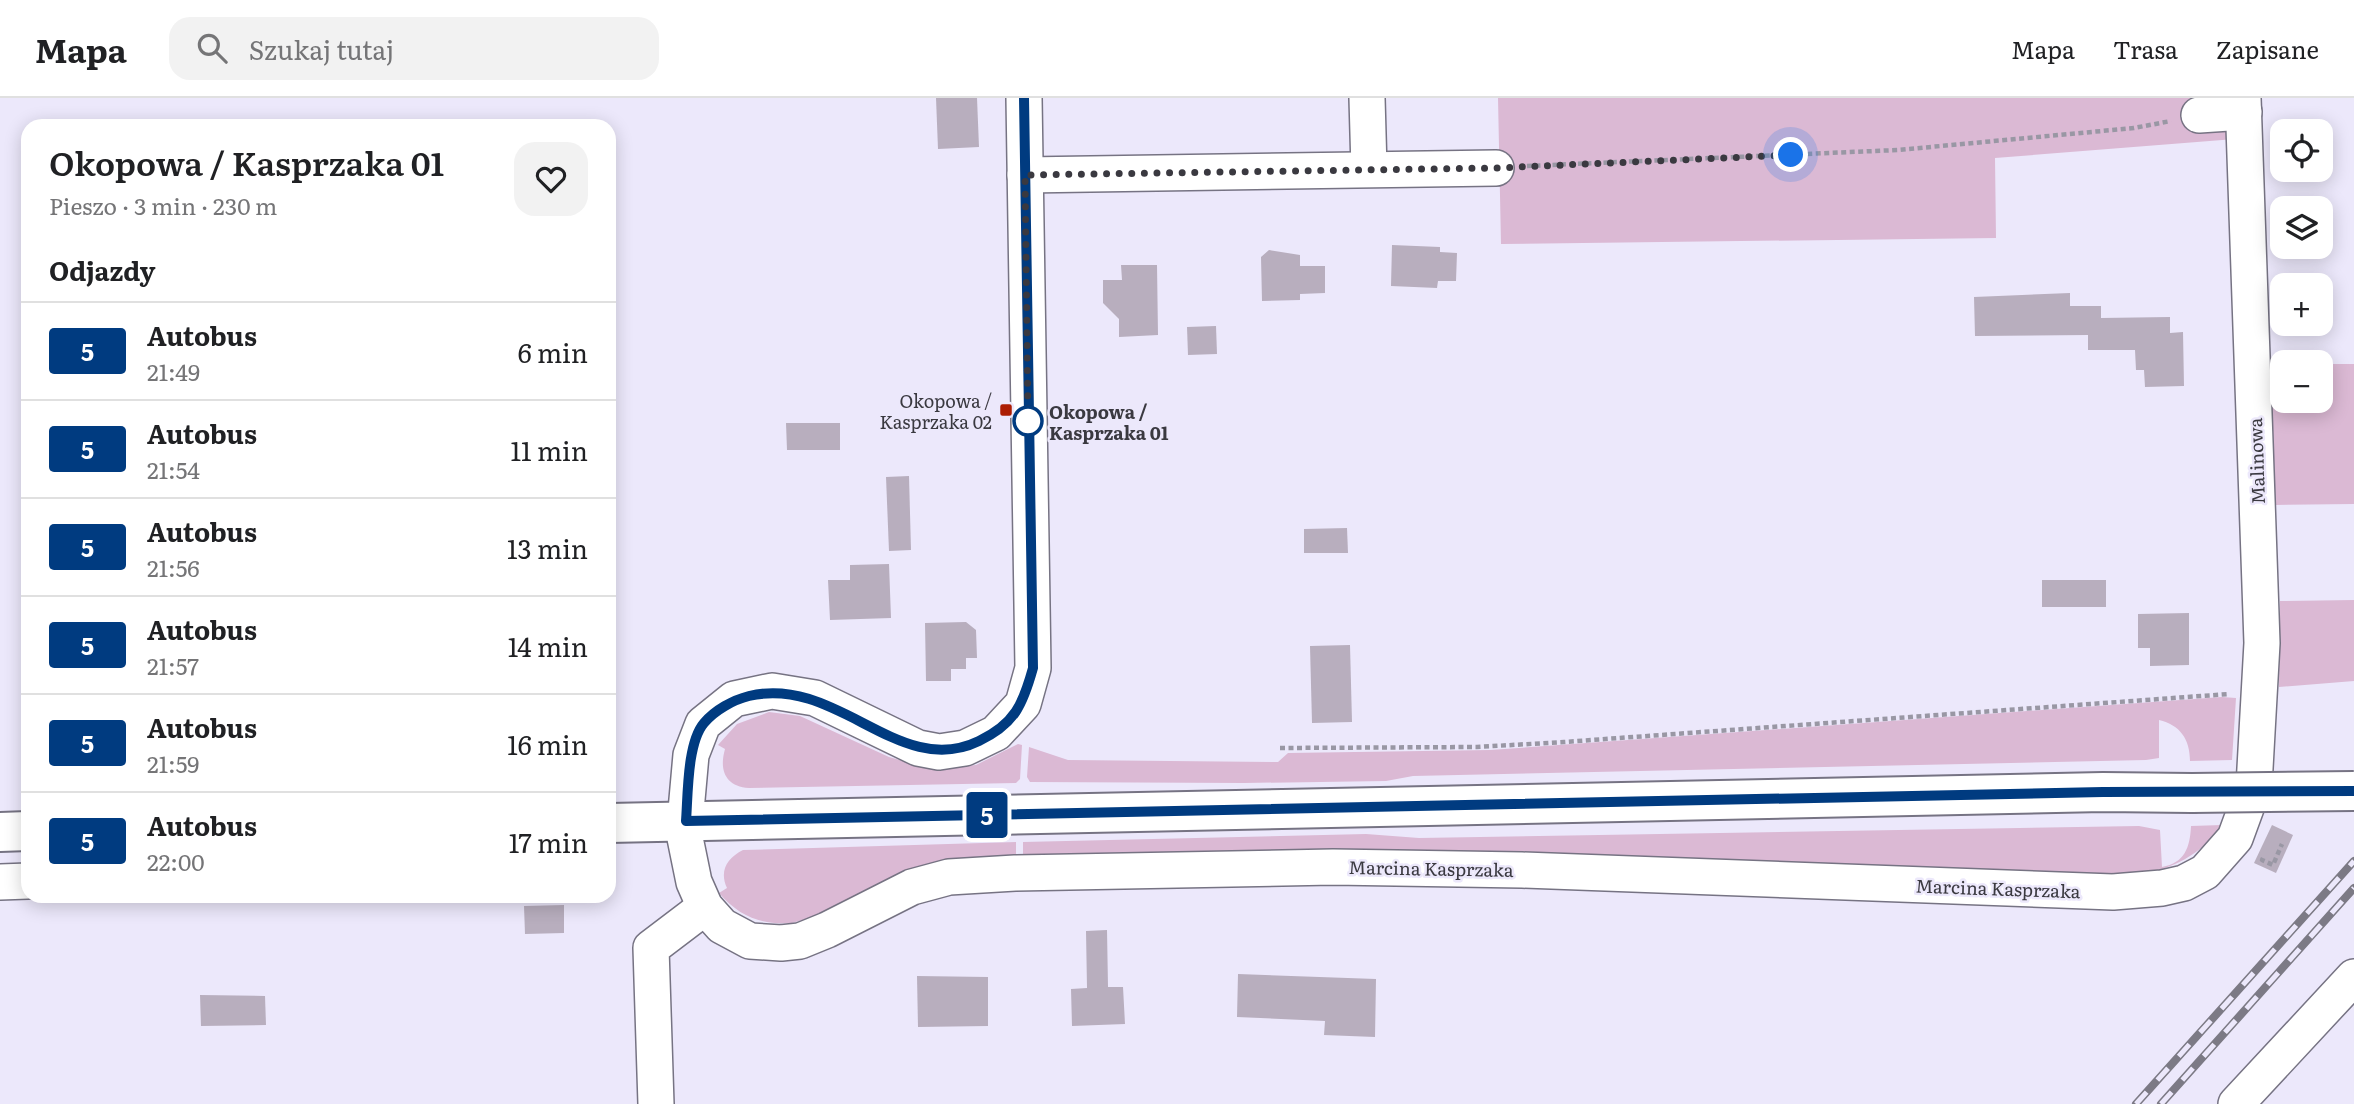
<!DOCTYPE html>
<html lang="pl">
<head>
<meta charset="utf-8">
<style>
  :root { --surface:#fff; --page:#f2f2f2; --text:#202124; --muted:#757577; --line:#e0e0e0 }
  body { margin:0; font-family:Literata,serif; background:var(--page); color:var(--text); height:100vh; display:flex; flex-direction:column; font-size:26px; white-space:nowrap }
  * { box-sizing:border-box; margin:0 }
  p { font-size:23px; color:var(--muted) }
  .icon { flex:none; width:38px; height:38px; fill:none; stroke:currentColor; stroke-width:2; stroke-linecap:round; stroke-linejoin:round }
  .map { position:relative; flex:1; overflow:hidden }
  .drawer { position:absolute; left:21px; top:21px; width:595px; height:784px; display:flex; flex-direction:column; background:var(--surface); border-radius:21px; box-shadow:0 4px 18px #0003 }
  .drawer>* { flex:none }
  .badge { padding:0 14px; border-radius:5px; font-size:24px; line-height:46px }
  .buttons { position:absolute; left:2270px; top:21px; display:grid; gap:14px }
  .buttons a { display:grid; place-items:center; width:63px; height:63px; border-radius:14px; background:var(--surface); box-shadow:0 4px 18px #0003; font-size:35px }
  .you { position:absolute; width:35px; height:35px; margin:-18px; border:5px solid #fff; border-radius:50%; background:#1a73e8; box-shadow:0 0 0 10px #1a73e833 }
  .map>.badge { position:absolute; translate:-50% -50%; box-shadow:0 0 0 4px #fff }
  h2 { padding:0 28px; font-size:26px; line-height:63px }
  .round { display:grid; place-items:center; flex:none; width:74px; height:74px; border-radius:21px; background:var(--page) }
  .headline { display:flex; align-items:center; justify-content:space-between; height:119px; padding:0 28px }
  h1 { font-size:33px; font-weight:600; line-height:52px }
  ul { padding:0; list-style:none }
  li { display:flex; align-items:center; gap:21px; height:98px; padding:0 28px; border-top:2px solid var(--line) }
  li div { flex:1 }
  li b { display:block; font-size:26px }
  li em { font-style:normal }
  li .badge { min-width:77px; font-weight:700; text-align:center }
  header { display:flex; align-items:center; gap:42px; box-sizing:border-box; height:98px; padding:0 35px; background:var(--surface); border-bottom:2px solid var(--line) }
  header strong { font-size:33px }
  nav { display:flex; gap:38px; margin-inline-start:auto; font-size:24px }
  .search { width:490px; height:63px; background:var(--page); display:flex; align-items:center; gap:18px; box-sizing:border-box; padding:0 24px; border-radius:21px; color:var(--muted); font-size:26px }
  .map>svg:first-child { display:block }
  .green { fill:#dbb9d4 }
  .building { fill:#b8aebe }
  .lines { fill:none; stroke-linecap:round; stroke-linejoin:round }
  .minor-casing { stroke:#767383; stroke-width:38 }
  .major-casing { stroke:#767383; stroke-width:42 }
  .path { stroke:#9997a4; stroke-width:4.5; stroke-dasharray:5 3.5; stroke-linecap:butt }
  .minor { stroke:#fff; stroke-width:35 }
  .major { stroke:#fff; stroke-width:38 }
  .rail-casing { stroke:#7c7a85; stroke-width:8 }
  .rail { stroke:#ece8fb; stroke-width:5; stroke-dasharray:16; stroke-linecap:butt }
  .major-bridge-casing { stroke:#767383; stroke-width:42; stroke-linecap:butt }
  .major-bridge { stroke:#fff; stroke-width:38 }
  .line-casing { stroke:#fff; stroke-width:16 }
  .line { stroke:#003b80; stroke-width:10 }
  .walk { stroke:#3a3940; stroke-width:7; stroke-dasharray:0 12.6 }
  .poi-dot { fill:#ac1d03; stroke:#ece8fb; stroke-width:2.5 }
  .stop-dot { fill:#fff; stroke:#003b80; stroke-width:3.5 }
  .labels { text-anchor:middle; dominant-baseline:central; stroke-width:5; stroke-linejoin:round; paint-order:stroke }
  .poi-label { font-size:18px; fill:#3a3940; stroke:#ece8fb; text-anchor:end }
  .stop-label { font-size:18px; font-weight:bold; fill:#3a3940; stroke:#ece8fb; text-anchor:start }
  .street-label { font-size:18px; fill:#3a3940; stroke:#ece8fb }
</style>
</head>
<body>
<header>
<strong>Mapa</strong>
<div class="search"><svg class="icon" aria-label="search" viewBox="0 0 24 24"><circle cx="10" cy="10" r="6"/><path d="M15 15l6 6"/></svg>Szukaj tutaj</div>
<nav><a>Mapa</a><a>Trasa</a><a>Zapisane</a></nav>
</header>
<div class="map">
<svg width="2354" height="1006" viewBox="0 0 2354 1006">
  <rect width="100%" height="100%" fill="#ece8fb"/>
  <g class="green">
    <path d="M1498,0h737v41l-240,19 1,80 -495,6z"/>
    <path d="M2270,266h12v37h38l1,-37h33v140l-79,1z"/>
    <path d="M2354,502v81l-75,6 1,-86z"/>
    <path d="M2222,599l14,1 -4,62 -42,1c0,-22 -10,-36 -31,-41v38l-13,2 -733,16 -27,5 -142,2 -214,-1 -3,-5 2,-30 39,13 210,2 10,-9 202,-3z"/>
    <path d="M769,614l31,4 89,41 43,12 44,-4 42,-21 4,1 -2,34 -4,4 -267,5c-24,-2 -30,-18 -24,-39l-7,-4 19,-21z"/>
    <path d="M2222,727c-22,31 -49,43 -85,51l-1114,-18v-16l343,-8 53,4 720,-12 21,4 2,37c23,-4 28,-20 29,-41z"/>
    <path d="M1016,744v15l-224,66c-31,2 -52,-6 -73,-30l8,-5c-8,-17 0,-30 16,-38z"/>
  </g>
  <g class="building">
    <path d="M936,0h41l2,49 -41,2z"/>
    <path d="M1392,147l48,2v5l17,1 -1,28h-18l-1,7 -46,-2z"/>
    <path d="M1269,152l31,5v11h25v27l-25,1v6l-38,1 -1,-44z"/>
    <path d="M1121,167h36l1,70 -39,2v-18l-16,-16v-23h19z"/>
    <path d="M2070,195v13h31v12l69,-1v16l13,-1 1,54 -39,1 -1,-17h-8l-1,-20h-47v-15l-113,1 -1,-39z"/>
    <path d="M1216,228l1,28 -29,1 -1,-28z"/>
    <path d="M786,325h54v27h-53z"/>
    <path d="M909,378l2,74 -22,1 -3,-74z"/>
    <path d="M1347,430l1,25h-44v-24z"/>
    <path d="M889,466l2,54 -61,2 -2,-40h22v-15z"/>
    <rect x="2042" y="482" width="64" height="27"/>
    <path d="M2189,515v52l-39,1v-18h-12v-34z"/>
    <path d="M966,524l10,8 1,28h-11v11h-15v12h-25l-1,-58z"/>
    <path d="M1350,547l2,77 -40,1 -2,-77z"/>
    <path d="M2272,727l21,10 -17,38 -22,-10z"/>
    <path d="M564,807v28l-39,1 -1,-28z"/>
    <path d="M1107,832l1,57h15l2,37 -53,2 -1,-37 16,-1 -1,-57z"/>
    <path d="M1238,876l138,5 -1,58 -51,-2 1,-14 -88,-4z"/>
    <path d="M917,878l71,1v49l-70,1z"/>
    <path d="M200,897l65,1 1,29 -65,1z"/>
  </g>
  <g class="lines">
    <defs>
      <g id="minor">
        <path d="M1024,0l9,570 -10,36 -27,29 -31,15 -26,4 -21,-4 -103,-50 -43,-7 -38,8 -31,25 -12,31 -7,78 10,49 11,25 17,19 28,15 31,2 19,-2 27,-11 85,-43 37,-10 66,-4 318,-6 189,3 591,22 49,-4 22,-5 21,-11 30,-34 19,-52 8,-143 -19,-545"/>
        <path d="M1367,0l2,71"/>
        <path d="M2199,17l45,-3"/>
        <path d="M1025,77l471,-7"/>
        <path d="M0,784l28,-1"/>
        <path d="M656,1006l-5,-156 54,-41"/>
        <path d="M2236,1006l118,-127"/>
      </g>
      <g id="major">
        <path d="M609,725l1494,-31 89,1"/>
        <path d="M0,734l28,-1"/>
      </g>
    </defs>
    <use href="#minor" class="minor-casing"/>
    <use href="#major" class="major-casing"/>
    <g class="path">
      <path d="M1527,68l371,-16 236,-22 37,-7"/>
      <path d="M1280,650l197,-1 87,-5 665,-48"/>
      <path d="M2263,760l-1,2 11,5 9,-21"/>
    </g>
    <use href="#minor" class="minor"/>
    <use href="#major" class="major"/>
    <defs>
      <g id="rail">
        <path d="M2136,1006l218,-243"/>
        <path d="M2161,1006l193,-216"/>
      </g>
    </defs>
    <use href="#rail" class="rail-casing"/>
    <use href="#rail" class="rail"/>
    <defs>
      <path id="major-bridge" d="M2192,695l162,-2"/>
    </defs>
    <use href="#major-bridge" class="major-bridge-casing"/>
    <use href="#major-bridge" class="major-bridge"/>
  </g>
  <g class="lines">
    <defs>
      <path id="line" d="M1024,0l9,570c-10,36 -18,56 -54,73 -80,39 -141,-66 -230,-45 -16,4 -34,14 -45,27 -17,20 -16,72 -18,98l1417,-29 251,-1"/>
    </defs>
    <use href="#line" class="line-casing"/>
    <use href="#line" class="line"/>
    <path class="walk" d="M1028,323l-3,-246 471,-7 295,-13"/>
  </g>
  <rect class="poi-dot" x="999" y="305" width="14" height="14" rx="3.5"/>
  <circle class="stop-dot" cx="1028" cy="323" r="14"/>
  <g class="labels">
    <g class="poi-label">
      <text x="992" y="302">Okopowa /<tspan x="992" dy="21">Kasprzaka 02</tspan></text>
    </g>
    <g class="stop-label">
      <text x="1049" y="313">Okopowa /<tspan x="1049" dy="21">Kasprzaka 01</tspan></text>
    </g>
    <g class="street-label">
      <text transform="translate(2256 363) rotate(-92)">Malinowa</text>
      <text transform="translate(1431 770) rotate(1)">Marcina Kasprzaka</text>
      <text transform="translate(1998 790) rotate(2)">Marcina Kasprzaka</text>
    </g>
  </g>
</svg>
<div class="buttons">
<a><svg class="icon" aria-label="locate" viewBox="0 0 24 24"><circle cx="12" cy="12" r="6"/><path d="M12 2v4M12 18v4M2 12h4M18 12h4"/></svg></a>
<a><svg class="icon" aria-label="layers" viewBox="0 0 24 24"><path d="M12 4l9 5-9 5-9-5zM3 14l9 5 9-5"/></svg></a>
<a>+</a>
<a>−</a>
</div>
<div class="you" style="left:1791px;top:57px"></div>
<b class="badge" style="left:987px;top:717px;background:#003b80;color:#fff">5</b>
<section class="drawer">
<div class="headline"><div><h1>Okopowa / Kasprzaka 01</h1><p>Pieszo · 3 min · 230 m</p></div><a class="round"><svg class="icon" aria-label="heart" viewBox="0 0 24 24"><path d="M12 20l-8-8c-3-5 5-10 8-4 3-6 11-1 8 4z"/></svg></a></div>
<h2>Odjazdy</h2>
<ul>
<li><span class="badge" style="background:#003b80;color:#fff">5</span><div><b>Autobus</b><p>21:49</p></div><em>6 min</em></li>
<li><span class="badge" style="background:#003b80;color:#fff">5</span><div><b>Autobus</b><p>21:54</p></div><em>11 min</em></li>
<li><span class="badge" style="background:#003b80;color:#fff">5</span><div><b>Autobus</b><p>21:56</p></div><em>13 min</em></li>
<li><span class="badge" style="background:#003b80;color:#fff">5</span><div><b>Autobus</b><p>21:57</p></div><em>14 min</em></li>
<li><span class="badge" style="background:#003b80;color:#fff">5</span><div><b>Autobus</b><p>21:59</p></div><em>16 min</em></li>
<li><span class="badge" style="background:#003b80;color:#fff">5</span><div><b>Autobus</b><p>22:00</p></div><em>17 min</em></li>
</ul>
</section>
</div>
</body>
</html>
